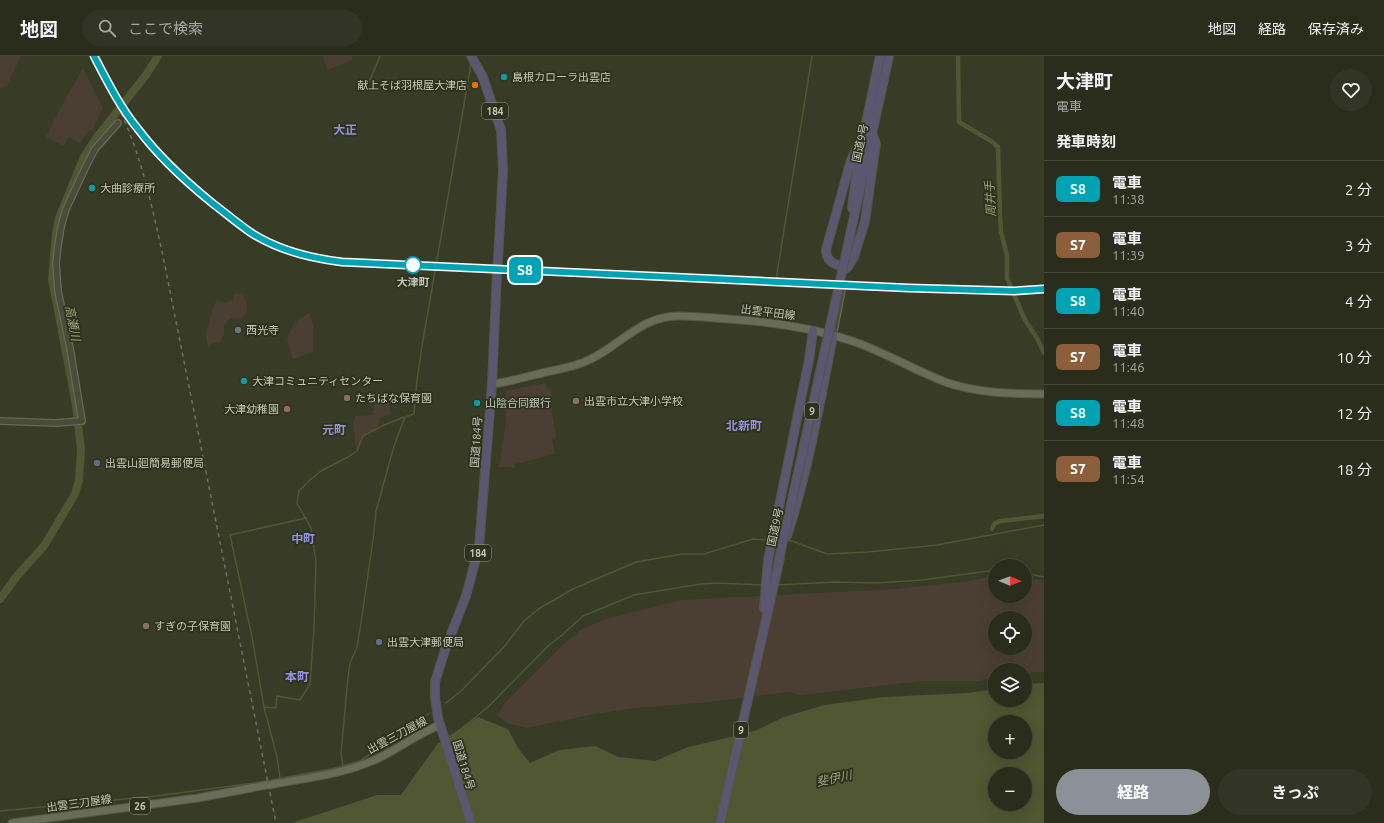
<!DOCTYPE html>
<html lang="ja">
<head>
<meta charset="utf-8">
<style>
  :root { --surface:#2a2c1c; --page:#323425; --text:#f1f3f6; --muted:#a5a7a3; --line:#46483b; --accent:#8c9099 }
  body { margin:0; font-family:Ubuntu,"Noto Sans JP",sans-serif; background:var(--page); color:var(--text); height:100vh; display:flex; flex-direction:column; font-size:15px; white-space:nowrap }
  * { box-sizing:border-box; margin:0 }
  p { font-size:13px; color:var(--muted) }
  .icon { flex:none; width:22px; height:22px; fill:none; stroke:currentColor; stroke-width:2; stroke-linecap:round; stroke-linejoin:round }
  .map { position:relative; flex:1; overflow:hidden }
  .details { display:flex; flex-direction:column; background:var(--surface); width:340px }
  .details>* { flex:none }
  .badge { padding:0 8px; border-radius:6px; font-size:14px; line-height:26px }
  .needle { width:26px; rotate:91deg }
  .controls { position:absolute; left:988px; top:503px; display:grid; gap:8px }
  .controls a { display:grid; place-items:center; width:44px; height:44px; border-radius:50%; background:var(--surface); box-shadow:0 4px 16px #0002,0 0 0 1px var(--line); font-size:20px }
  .map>.badge { position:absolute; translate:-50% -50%; box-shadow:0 0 0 2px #fff }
  h2 { padding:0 12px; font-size:15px; line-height:36px }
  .round { display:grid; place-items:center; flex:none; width:42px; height:42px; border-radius:21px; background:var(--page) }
  .overview { display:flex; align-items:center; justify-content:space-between; height:68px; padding:0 12px }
  h1 { font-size:19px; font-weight:700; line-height:30px }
  .cta { display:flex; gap:8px; margin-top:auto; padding:8px 12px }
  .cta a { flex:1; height:46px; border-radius:24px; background:var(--accent); color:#fff; font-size:16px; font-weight:700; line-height:46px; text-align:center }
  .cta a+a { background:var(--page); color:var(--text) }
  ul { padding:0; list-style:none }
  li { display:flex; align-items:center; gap:12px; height:56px; padding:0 12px; border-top:1px solid var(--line) }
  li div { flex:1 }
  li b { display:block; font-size:15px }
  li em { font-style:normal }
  li .badge { min-width:44px; font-weight:700; text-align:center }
  header { display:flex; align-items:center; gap:24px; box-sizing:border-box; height:56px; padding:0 20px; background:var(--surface); border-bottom:1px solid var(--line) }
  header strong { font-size:19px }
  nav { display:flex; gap:22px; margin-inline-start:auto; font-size:14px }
  .search { width:280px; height:36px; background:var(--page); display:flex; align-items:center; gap:10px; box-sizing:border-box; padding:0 14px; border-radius:22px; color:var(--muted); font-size:15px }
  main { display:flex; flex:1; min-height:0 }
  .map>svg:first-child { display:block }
  .green { fill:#4b3f34; fill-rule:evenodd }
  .water { fill:#505732; fill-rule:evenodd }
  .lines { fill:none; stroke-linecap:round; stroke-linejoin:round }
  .stream { stroke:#505732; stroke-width:1.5 }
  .canal { stroke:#505732; stroke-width:4.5 }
  .river { stroke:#505732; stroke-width:8 }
  .minor-casing { stroke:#666a57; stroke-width:8 }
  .major-casing { stroke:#555845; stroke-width:9 }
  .highway-casing { stroke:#535744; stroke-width:10 }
  .minor { stroke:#494c39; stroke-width:5.5 }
  .major { stroke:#686c58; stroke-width:7 }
  .highway { stroke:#5c5771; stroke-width:8 }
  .rail { stroke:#6e725c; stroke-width:1.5; stroke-dasharray:4 4; stroke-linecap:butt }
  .highway-bridge-casing { stroke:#535744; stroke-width:10; stroke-linecap:butt }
  .highway-bridge { stroke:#5c5771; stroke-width:8 }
  .line-casing { stroke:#fff; stroke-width:9 }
  .line { stroke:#00a3b4; stroke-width:6 }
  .culture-dot { fill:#0f9aa8; stroke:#2e311e; stroke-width:1.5 }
  .food-dot { fill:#e8710a; stroke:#2e311e; stroke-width:1.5 }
  .stop-dot { fill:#fff; stroke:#00a3b4; stroke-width:2 }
  .worship-dot { fill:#6b7280; stroke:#2e311e; stroke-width:1.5 }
  .education-dot { fill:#8d6e63; stroke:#2e311e; stroke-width:1.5 }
  .service-dot { fill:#5c6f8a; stroke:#2e311e; stroke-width:1.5 }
  .labels { text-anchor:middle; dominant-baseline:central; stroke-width:3.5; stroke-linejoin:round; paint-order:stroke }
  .shield { fill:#2e311e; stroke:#969a88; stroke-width:1 }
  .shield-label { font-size:10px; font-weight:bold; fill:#c3c7b5 }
  .poi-label { font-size:11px; fill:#c3c7b5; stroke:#2e311e; text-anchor:start }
  .street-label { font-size:11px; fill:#c3c7b5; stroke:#2e311e }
  .stop-label { font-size:11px; font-weight:bold; fill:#c3c7b5; stroke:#2e311e }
  .neighbourhood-label { font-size:12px; font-weight:bold; fill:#9291d9; stroke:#2e311e }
  .water-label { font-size:12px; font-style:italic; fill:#9ba371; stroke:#2e311e }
</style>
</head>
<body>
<header>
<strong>地図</strong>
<div class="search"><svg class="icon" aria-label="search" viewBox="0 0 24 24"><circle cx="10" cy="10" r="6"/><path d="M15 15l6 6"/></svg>ここで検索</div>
<nav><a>地図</a><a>経路</a><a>保存済み</a></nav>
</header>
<main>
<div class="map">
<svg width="1044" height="767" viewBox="0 0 1044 767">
  <rect width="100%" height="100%" fill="#383b26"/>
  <g class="green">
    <path d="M0,0h21l-14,30 -7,3z"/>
    <path d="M322,0h30l1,3 -25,11z"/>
    <path d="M83,12l20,40c-5,7 -6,15 -11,23l-3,-1 -9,13 -11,-6 -6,9 -17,-9 8,-17z"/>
    <path d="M242,237c5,10 9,17 -1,26l-10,-1 -4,3v2l-3,2v9l-5,9 -6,-1 -5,5 -2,-12 7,-28 4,-7c6,3 10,3 16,0v-6z"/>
    <path d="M309,257l4,12v27l-20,7 -6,-20 7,-16z"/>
    <path d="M546,327l1,6 3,-1 2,11 -2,2 6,36 -4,2 3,15 -40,10v4l-16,-1 7,-44v-32z"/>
    <path d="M376,336l14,1 1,2 -3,2 3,18 -11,2 -2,10 -16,9 -2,8 -4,7 -3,-30 2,-1v-4l18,-1z"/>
    <path d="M995,519v21h30v-18l19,3v91l-19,1v-3h-30v7l-17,4h-56l-121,14 -12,-3 -89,11 -64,5 -42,6 -67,14 -18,-4 -12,-9 9,-13 59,-59 17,-14 24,-10 76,-19 214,-11 73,-8zM995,562h30v30h-30z"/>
  </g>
  <path class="water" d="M1044,627v140h-752l85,-28h24l37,-52 40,-26 30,12 10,19 12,15 29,-13 36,-4 23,11 37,4 33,-14 31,-7 38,-10 27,-13 40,-12 60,-8 83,-4 28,-4v11h30v-16zM995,666h30v30h-30zM995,718h30v30h-30z"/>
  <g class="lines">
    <g class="stream">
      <path d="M370,24l10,-24"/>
      <path d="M776,224l36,-224"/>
      <path d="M786,485h6l35,13 41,-2 69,-7 107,-20"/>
      <path d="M1025,517l19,4"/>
      <path d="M776,529l60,-3 39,1 48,-3 72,-10"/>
      <path d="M446,647l15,-12 43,-44 20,-26 16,-13 33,-19 63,-27 46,-8h22l49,-15 15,1"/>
      <path d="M264,651l-12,-70 -22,-102 76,-17"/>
      <path d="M462,672l25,-20 63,-64 11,-8 22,-20 51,-21 67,-11 15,-1 47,2"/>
      <path d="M343,711l-2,-14 7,-76 2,-14 7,-16 4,-24 12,-83 3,-29 18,-65 11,-29 9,-3 3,-34 5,-34 49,-282"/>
      <path d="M280,722l-3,-21 -13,-50 12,1 1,-12 23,4 10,-16 4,-56 2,-67 -5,-33 -14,-25 2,-12 11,-11 11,-9 27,-14 9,-6 6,-15 19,-10 22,-9"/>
      <path d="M0,755l156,-15 98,-13 77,-14 29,-8 43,-28 26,-20"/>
    </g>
    <g class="canal">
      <path d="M958,0l1,66 32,19 7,6 2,67 1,18 6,23v23l18,42 12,18 7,15"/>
      <path d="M992,473l2,-5 6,-3 44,-5"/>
    </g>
    <path class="river" d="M0,543l17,-23 27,-30 31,-52 4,-14 2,-30 -5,-45 -24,-126 4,-46 3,-15 25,-61 13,-20 49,-62 12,-19"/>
    <defs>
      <g id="minor">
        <path d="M833,280l10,-52"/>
        <path d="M0,365l56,2 26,-2 -12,-73 -12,-57 -2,-28 2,-18 3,-18 5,-18 21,-45 8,-15 23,-26"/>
      </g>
      <g id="major">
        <path d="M492,328c17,-2 33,-7 50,-11 17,-4 34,-6 49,-14 31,-15 50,-43 88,-43 12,0 24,1 36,2 47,3 92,8 137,23 33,11 63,30 96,42 30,10 65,11 96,11"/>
        <path d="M270,729c34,-7 70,-10 102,-24 24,-10 44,-27 68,-36"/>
        <path d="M12,767l186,-25 69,-13"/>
      </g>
      <g id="highway">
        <path d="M471,0l11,19 19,55 2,40 -5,90"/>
        <path d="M862,89l-5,3 -6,12 -25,90c0,13 11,15 21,18l7,-11 11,-36 9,-64 2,-13 -3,-9"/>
        <path d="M852,152l6,-46 22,-106"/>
        <path d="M845,202l44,-202"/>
        <path d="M787,480c21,-65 33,-133 46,-200"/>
        <path d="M764,552l4,-48 41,-200 4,-29"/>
        <path d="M471,767l-33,-105 -3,-20v-16l11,-35 20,-51 13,-49 13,-163 5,-111"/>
        <path d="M720,767l60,-265"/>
      </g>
    </defs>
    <use href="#minor" class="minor-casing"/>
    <use href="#major" class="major-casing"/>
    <use href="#highway" class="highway-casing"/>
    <use href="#minor" class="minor"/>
    <use href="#major" class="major"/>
    <use href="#highway" class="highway"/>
    <g class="rail">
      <path d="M94,0c13,25 26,51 44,73 21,28 46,51 73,73 18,14 35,29 55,39 24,12 49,18 76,21l567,26 105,3 30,-2"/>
      <path d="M121,57c21,45 31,94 42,143l113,567"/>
    </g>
    <defs>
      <g id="highway-bridge">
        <path d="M497,217l1,-13"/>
        <path d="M778,508l67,-306"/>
      </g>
    </defs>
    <use href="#highway-bridge" class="highway-bridge-casing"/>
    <use href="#highway-bridge" class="highway-bridge"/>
  </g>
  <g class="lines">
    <defs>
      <path id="line" d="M94,0c13,25 26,51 44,73 21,28 46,51 73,73 13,10 26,21 39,30 27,18 59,26 92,30l567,26 105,3 30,-2"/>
    </defs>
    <use href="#line" class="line-casing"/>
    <use href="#line" class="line"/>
  </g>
  <g class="culture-dot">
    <circle cx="504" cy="21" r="4"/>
    <circle cx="92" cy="132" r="4"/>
    <circle cx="244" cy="325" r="4"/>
    <circle cx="477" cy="347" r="4"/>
  </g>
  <circle class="food-dot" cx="475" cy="29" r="4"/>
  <circle class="stop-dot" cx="413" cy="209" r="8"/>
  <circle class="worship-dot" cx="238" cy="274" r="4"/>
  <g class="education-dot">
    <circle cx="347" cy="342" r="4"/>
    <circle cx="576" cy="345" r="4"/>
    <circle cx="287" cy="353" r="4"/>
    <circle cx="146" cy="570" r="4"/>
  </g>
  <g class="service-dot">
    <circle cx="97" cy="407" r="4"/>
    <circle cx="379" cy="586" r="4"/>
  </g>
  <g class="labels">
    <g class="shield">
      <rect x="482" y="47" width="26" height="16" rx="3"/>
      <rect x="805" y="347" width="14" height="16" rx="3"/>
      <rect x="465" y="489" width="26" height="16" rx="3"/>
      <rect x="734" y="666" width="14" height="16" rx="3"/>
      <rect x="130" y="742" width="20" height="16" rx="3"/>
    </g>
    <g class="shield-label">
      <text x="495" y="55">184</text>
      <text x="812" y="355">9</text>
      <text x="478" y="497">184</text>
      <text x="741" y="674">9</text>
      <text x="140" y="750">26</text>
    </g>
    <g class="poi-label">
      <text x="512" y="21">島根カローラ出雲店</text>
      <text x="467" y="29" text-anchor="end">献上そば羽根屋大津店</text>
      <text x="100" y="132">大曲診療所</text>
      <text x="246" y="274">西光寺</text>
      <text x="252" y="325">大津コミュニティセンター</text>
      <text x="355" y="342">たちばな保育園</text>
      <text x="584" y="345">出雲市立大津小学校</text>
      <text x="485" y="347">山陰合同銀行</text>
      <text x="279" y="353" text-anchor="end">大津幼稚園</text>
      <text x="105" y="407">出雲山廻簡易郵便局</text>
      <text x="154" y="570">すぎの子保育園</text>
      <text x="387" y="586">出雲大津郵便局</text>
    </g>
    <g class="street-label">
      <text transform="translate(860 87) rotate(-78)">国道9号</text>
      <text transform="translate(768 256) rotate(7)">出雲平田線</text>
      <text transform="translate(476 386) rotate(-86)">国道184号</text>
      <text transform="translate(775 471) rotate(-78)">国道9号</text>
      <text transform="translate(397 679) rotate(-28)">出雲三刀屋線</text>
      <text transform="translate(464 709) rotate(73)">国道184号</text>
      <text transform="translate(79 747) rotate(-8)">出雲三刀屋線</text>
    </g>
    <g class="stop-label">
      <text x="413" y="226">大津町</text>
    </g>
    <g class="neighbourhood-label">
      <text x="345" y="73">大正</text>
      <text x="744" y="369">北新町</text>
      <text x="334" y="373">元町</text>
      <text x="303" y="482">中町</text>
      <text x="297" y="620">本町</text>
    </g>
    <g class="water-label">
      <text transform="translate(990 143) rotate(-93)">周井手</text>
      <text transform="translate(73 267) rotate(79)">高瀬川</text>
      <text transform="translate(834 722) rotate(-12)">斐伊川</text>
    </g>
  </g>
</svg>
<div class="controls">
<a><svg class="needle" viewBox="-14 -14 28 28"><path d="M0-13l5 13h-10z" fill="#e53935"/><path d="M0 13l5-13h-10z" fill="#a5a7a3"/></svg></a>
<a><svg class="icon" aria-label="locate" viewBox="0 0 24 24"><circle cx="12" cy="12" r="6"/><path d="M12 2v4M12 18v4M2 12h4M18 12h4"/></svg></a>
<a><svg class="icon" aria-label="layers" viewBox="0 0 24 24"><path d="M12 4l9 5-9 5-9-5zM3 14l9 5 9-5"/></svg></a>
<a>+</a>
<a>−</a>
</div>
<b class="badge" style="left:525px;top:214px;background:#00a3b4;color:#fff">S8</b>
</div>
<section class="details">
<div class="overview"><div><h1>大津町</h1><p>電車</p></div><a class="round"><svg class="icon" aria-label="heart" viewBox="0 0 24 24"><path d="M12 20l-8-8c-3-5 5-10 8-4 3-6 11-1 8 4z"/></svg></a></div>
<h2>発車時刻</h2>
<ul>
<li><span class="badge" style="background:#00a3b4;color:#fff">S8</span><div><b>電車</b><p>11:38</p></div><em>2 分</em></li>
<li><span class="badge" style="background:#8b5e3c;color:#fff">S7</span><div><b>電車</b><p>11:39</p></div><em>3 分</em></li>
<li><span class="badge" style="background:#00a3b4;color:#fff">S8</span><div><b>電車</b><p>11:40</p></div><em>4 分</em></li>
<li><span class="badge" style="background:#8b5e3c;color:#fff">S7</span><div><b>電車</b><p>11:46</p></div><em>10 分</em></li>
<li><span class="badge" style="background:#00a3b4;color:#fff">S8</span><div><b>電車</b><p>11:48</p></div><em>12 分</em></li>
<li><span class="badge" style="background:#8b5e3c;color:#fff">S7</span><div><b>電車</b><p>11:54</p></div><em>18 分</em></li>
</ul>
<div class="cta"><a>経路</a><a>きっぷ</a></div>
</section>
</main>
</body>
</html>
